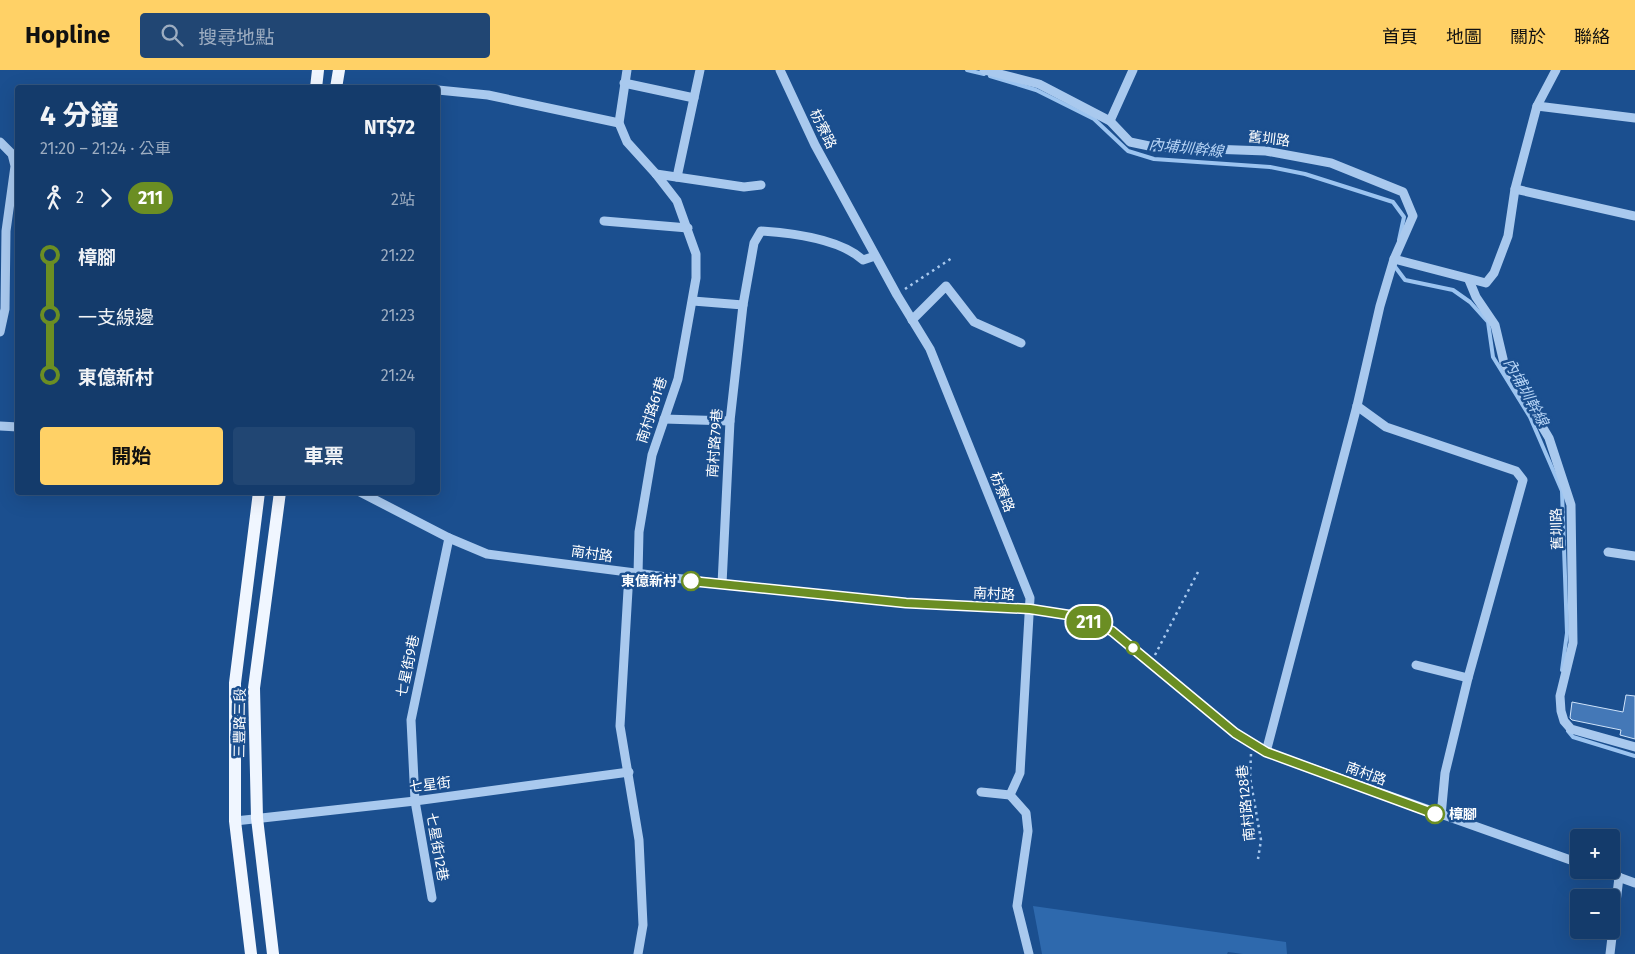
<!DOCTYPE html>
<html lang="zh-TW">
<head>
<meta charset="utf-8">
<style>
  :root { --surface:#143b6b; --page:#214673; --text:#f1f3f6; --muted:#9dadc1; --line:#33557e; --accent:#ffd166 }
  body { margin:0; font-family:"Fira Sans","Noto Sans TC",sans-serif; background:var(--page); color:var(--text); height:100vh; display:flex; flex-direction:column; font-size:19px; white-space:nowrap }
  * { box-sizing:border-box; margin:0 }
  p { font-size:16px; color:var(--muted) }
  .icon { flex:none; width:28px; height:28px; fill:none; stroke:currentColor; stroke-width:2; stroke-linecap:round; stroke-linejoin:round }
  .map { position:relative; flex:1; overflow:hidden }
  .details { position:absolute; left:15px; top:15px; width:425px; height:410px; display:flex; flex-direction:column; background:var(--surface); border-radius:5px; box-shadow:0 5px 20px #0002,0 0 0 1px var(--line) }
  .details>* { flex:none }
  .badge { padding:0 10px; border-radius:16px; font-size:18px; line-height:32px }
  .tools { position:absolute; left:1570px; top:759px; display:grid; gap:10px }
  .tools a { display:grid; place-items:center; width:50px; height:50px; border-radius:5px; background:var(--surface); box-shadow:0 5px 20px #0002,0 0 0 1px var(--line); font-size:25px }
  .map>.badge { position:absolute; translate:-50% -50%; box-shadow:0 0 0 2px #fff }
  .legs { display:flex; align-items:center; gap:8px; height:55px; padding:0 25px; font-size:16px }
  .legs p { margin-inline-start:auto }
  .headline { display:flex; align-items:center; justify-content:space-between; height:85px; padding:0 25px }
  h1 { font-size:28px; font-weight:700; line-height:38px }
  .action { display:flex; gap:10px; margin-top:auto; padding:10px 25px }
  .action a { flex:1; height:58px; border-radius:5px; background:var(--accent); color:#111; font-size:20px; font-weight:700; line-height:58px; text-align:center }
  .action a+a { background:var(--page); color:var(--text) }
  ul { padding:0 25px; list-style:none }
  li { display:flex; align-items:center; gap:18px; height:60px; font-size:19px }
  li i { display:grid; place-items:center; width:8px; height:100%; margin:0 6px; background:currentColor }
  li i::after { content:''; width:12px; height:12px; margin:-6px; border:4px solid; border-radius:50%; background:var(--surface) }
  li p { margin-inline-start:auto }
  li:first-child i { background:linear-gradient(#0000 50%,currentColor 0) }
  li:last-child i { background:linear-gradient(currentColor 50%,#0000 0) }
  header { display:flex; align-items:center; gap:30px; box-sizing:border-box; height:70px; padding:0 25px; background:var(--accent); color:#111 }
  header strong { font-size:24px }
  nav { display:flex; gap:28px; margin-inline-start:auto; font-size:18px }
  .search { width:350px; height:45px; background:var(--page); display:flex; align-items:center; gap:12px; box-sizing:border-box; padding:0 18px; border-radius:5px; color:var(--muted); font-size:19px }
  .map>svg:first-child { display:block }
  .green { fill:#2e69ad }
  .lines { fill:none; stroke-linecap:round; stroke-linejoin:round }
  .stream { stroke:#9cc4f0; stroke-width:4 }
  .building { fill:#4478b7; stroke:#cfe3fa }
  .path { stroke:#a9c9ee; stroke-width:2.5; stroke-dasharray:2.5 4; stroke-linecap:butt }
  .minor { stroke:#a9c9ee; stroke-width:9 }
  .major { stroke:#f0f6ff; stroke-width:12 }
  .line-1-casing { stroke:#fff; stroke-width:11 }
  .line-1 { stroke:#6b8e23; stroke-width:8 }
  .stop-1-dot { fill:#fff; stroke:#6b8e23; stroke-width:2.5 }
  .labels { text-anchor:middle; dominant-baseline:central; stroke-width:5; stroke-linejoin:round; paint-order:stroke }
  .street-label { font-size:14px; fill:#fff; stroke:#1b4f8f }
  .stop-label { font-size:14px; font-weight:bold; fill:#fff; stroke:#1b4f8f; text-anchor:end }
  .water-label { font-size:15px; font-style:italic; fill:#b5d3f5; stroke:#1b4f8f }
</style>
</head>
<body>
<header>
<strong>Hopline</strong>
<div class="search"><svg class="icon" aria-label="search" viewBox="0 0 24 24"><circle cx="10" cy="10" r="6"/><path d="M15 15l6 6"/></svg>搜尋地點</div>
<nav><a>首頁</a><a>地圖</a><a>關於</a><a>聯絡</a></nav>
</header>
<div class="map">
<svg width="1635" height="884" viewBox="0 0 1635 884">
  <rect width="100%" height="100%" fill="#1b4f8f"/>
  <path class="green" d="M1033,836l253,36 1,12h-44l-15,-2 -1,2h-185z"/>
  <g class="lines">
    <g class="stream">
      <path d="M967,0l17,4"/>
      <path d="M990,6l46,14 58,29 34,32 26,8 116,8 35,7 88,28 11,15 -5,23"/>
      <path d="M1393,194l12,16 48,10 17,12 18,20 5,35 37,60 32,74 5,142 -5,37"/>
      <path d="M1568,661l5,6 62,19"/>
    </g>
  </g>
  <path class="building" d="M1626,625l9,1v43l-15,-4 1,-5 -49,-10 -2,-2 2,-16 51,10z"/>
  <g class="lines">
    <g class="path">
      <path d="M905,219l47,-31"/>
      <path d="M1155,585l44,-85"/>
      <path d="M1251,684l-1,23 11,63 -3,19"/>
    </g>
    <g class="minor">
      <path d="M627,0l-8,53 8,19 29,32 21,27 19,53v24l-18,101 -26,76 -13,77 -1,43"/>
      <path d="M780,0l35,75 82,150 33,54 100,249 -10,175 -10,22 16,18 2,18 -11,75 12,48"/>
      <path d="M984,0l55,14 71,37 20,21 24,5 112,4 65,12 72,29 10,24 -19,43 -14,47 -23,100 -91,346"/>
      <path d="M624,13l70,15"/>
      <path d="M438,20l50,5 131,28"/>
      <path d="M1537,36l98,12"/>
      <path d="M1110,51l23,-51"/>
      <path d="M0,72l12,12 3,12 -9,65 -1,78 -5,23"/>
      <path d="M656,104l88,13 17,-2"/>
      <path d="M677,107l23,-107"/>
      <path d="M1515,119l120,27"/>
      <path d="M604,151l84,7"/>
      <path d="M1394,189l92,24 8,-10 14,-37 7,-47 22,-83 19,-36"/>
      <path d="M1469,210l7,17 19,28 9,38 45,75 22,67 2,138 -13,53 1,15 3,10 7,8 64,18"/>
      <path d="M693,231l50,4 11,-62 7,-12c30,2 79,8 102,29l12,-4"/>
      <path d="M912,250l34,-34 28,36 47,21"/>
      <path d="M1357,336l29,21 130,44 7,9 -55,198 -23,95 -4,43"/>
      <path d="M664,349l66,2"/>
      <path d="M0,356l18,1"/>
      <path d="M360,422l89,46 38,16 235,30 184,19 124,6 45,7 37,15 123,102 31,19 313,111"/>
      <path d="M1608,482l27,4"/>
      <path d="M629,503l-9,153 19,114 4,85 -5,29"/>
      <path d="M722,514l8,-163 13,-116"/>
      <path d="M1416,595l52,13"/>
      <path d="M981,722l29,3"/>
      <path d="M235,751l180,-20 214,-29"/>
      <path d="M1599,800l36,13"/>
      <path d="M432,828l-17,-97 -4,-81 38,-182"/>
      <path d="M1610,884l9,-77"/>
    </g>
    <g class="major">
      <path d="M316,18l2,-18"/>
      <path d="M336,18l3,-18"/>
      <path d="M251,884l-16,-133v-138l24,-191"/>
      <path d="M273,884l-16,-136 -3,-130 26,-196"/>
    </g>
  </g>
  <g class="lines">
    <defs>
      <path id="line-1" d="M691,511l215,22 124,6 45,7 37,15 123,102 31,19 169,62"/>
    </defs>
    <use href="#line-1" class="line-1-casing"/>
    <use href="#line-1" class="line-1"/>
  </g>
  <g class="stop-1-dot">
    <circle cx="691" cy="511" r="9"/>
    <circle cx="1133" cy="578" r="6"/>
    <circle cx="1435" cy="744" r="9"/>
  </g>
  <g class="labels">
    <g class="street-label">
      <text transform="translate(823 59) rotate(64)">枋寮路</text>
      <text transform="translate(1269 69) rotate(7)">舊圳路</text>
      <text transform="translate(652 340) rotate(-72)">南村路61巷</text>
      <text transform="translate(715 373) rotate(-86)">南村路79巷</text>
      <text transform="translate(1002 422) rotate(68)">枋寮路</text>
      <text transform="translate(1557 459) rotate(-92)">舊圳路</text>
      <text transform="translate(592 484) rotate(8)">南村路</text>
      <text transform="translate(994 524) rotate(3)">南村路</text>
      <text transform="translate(408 596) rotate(-78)">七星街9巷</text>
      <text transform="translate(240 653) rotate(-89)">三豐路三段</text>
      <text transform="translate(1366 704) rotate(20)">南村路</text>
      <text transform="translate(430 715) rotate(-7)">七星街</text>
      <text transform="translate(1246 733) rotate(-96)">南村路128巷</text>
      <text transform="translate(437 777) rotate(80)">七星街12巷</text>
    </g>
    <g class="stop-label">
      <text x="677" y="511">東億新村</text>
      <text x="1449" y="744" text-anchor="start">樟腳</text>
    </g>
    <g class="water-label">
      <text transform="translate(1186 78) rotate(6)">內埔圳幹線</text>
      <text transform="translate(1526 322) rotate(61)">內埔圳幹線</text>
    </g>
  </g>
</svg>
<div class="tools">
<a>+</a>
<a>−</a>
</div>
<b class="badge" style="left:1089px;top:552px;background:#6b8e23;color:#fff">211</b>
<section class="details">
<div class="headline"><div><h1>4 分鐘</h1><p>21:20 – 21:24 · 公車</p></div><b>NT$72</b></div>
<div class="legs"><svg class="icon" aria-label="walk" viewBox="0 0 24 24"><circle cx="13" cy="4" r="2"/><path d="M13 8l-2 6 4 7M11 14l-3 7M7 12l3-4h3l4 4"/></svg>2<svg class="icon" aria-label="forward" viewBox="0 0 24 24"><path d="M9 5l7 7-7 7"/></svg><b class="badge" style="background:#6b8e23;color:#fff">211</b><p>2站</p></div>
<ul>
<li><i style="color:#6b8e23"></i><b>樟腳</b><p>21:22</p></li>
<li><i style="color:#6b8e23"></i><span>一支線邊</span><p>21:23</p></li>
<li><i style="color:#6b8e23"></i><b>東億新村</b><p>21:24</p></li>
</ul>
<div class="action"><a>開始</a><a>車票</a></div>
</section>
</div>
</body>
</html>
